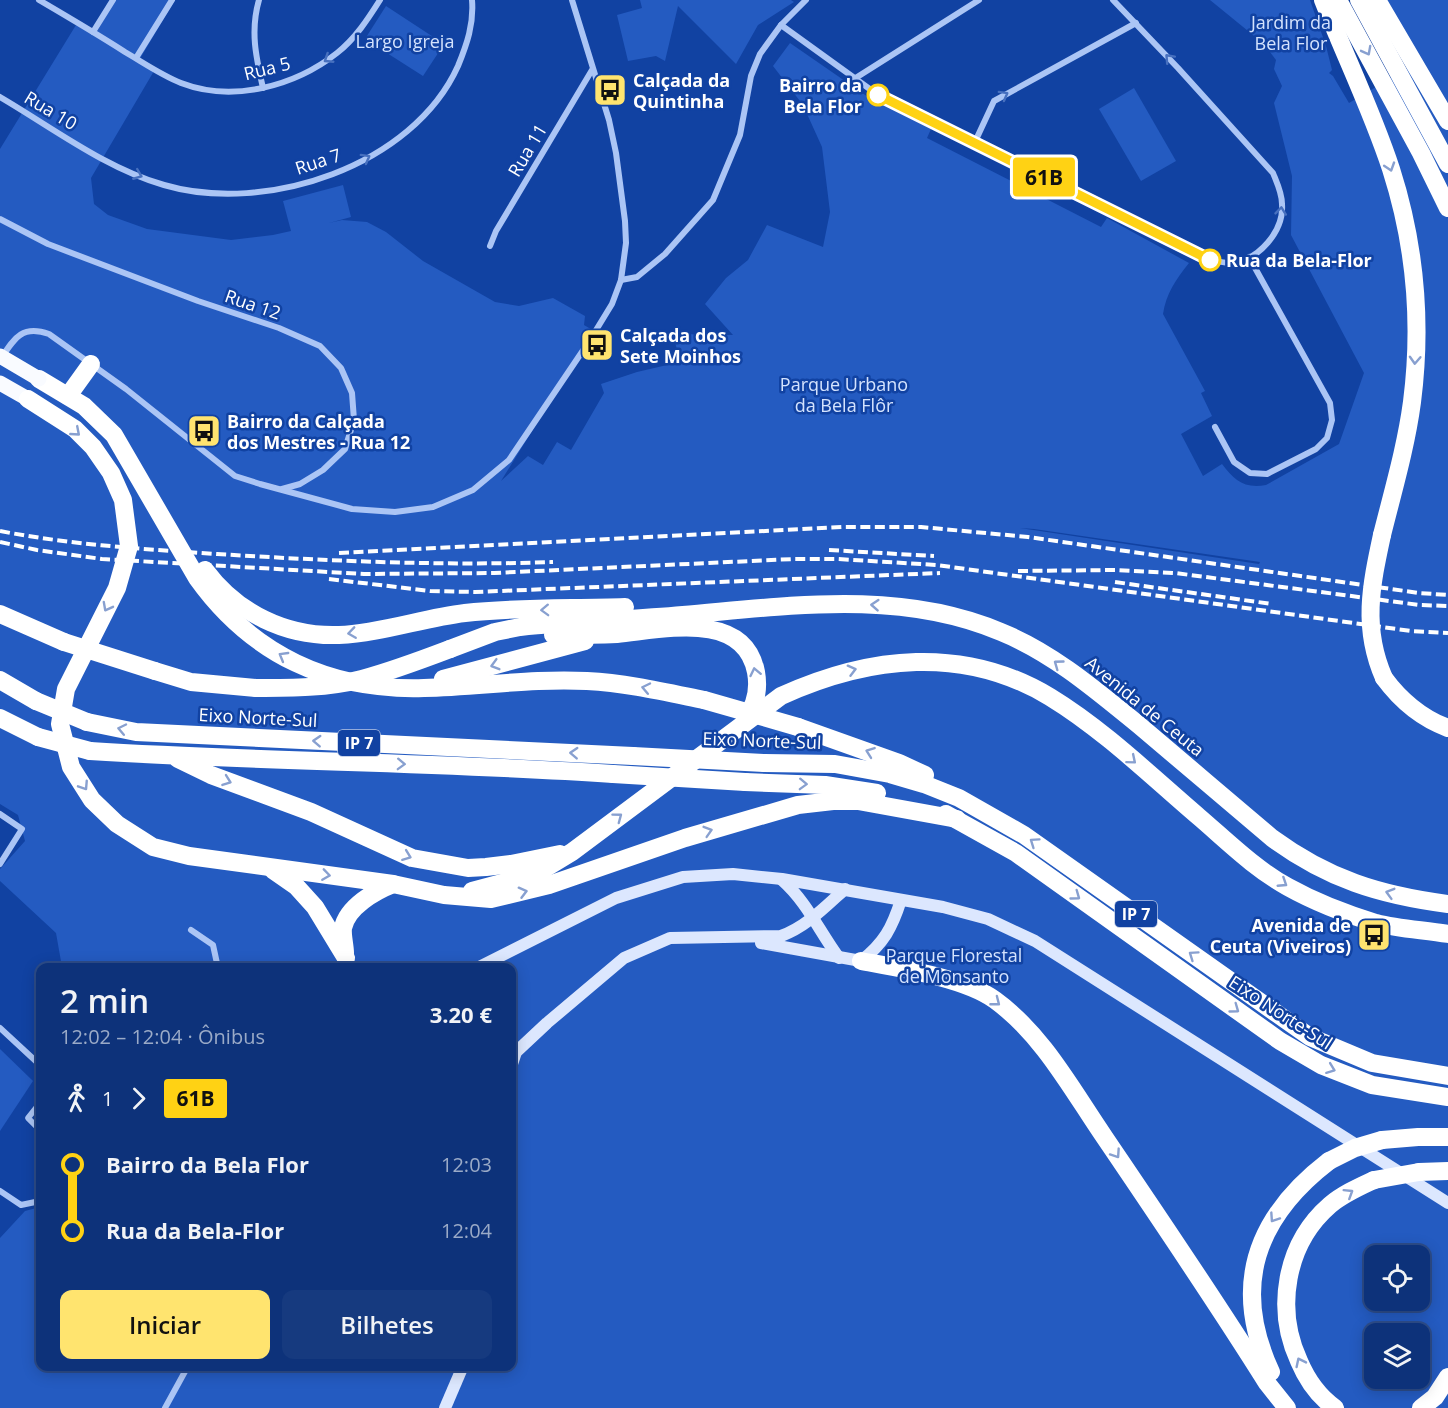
<!DOCTYPE html>
<html lang="pt">
<head>
<meta charset="utf-8">
<style>
  :root { --surface:#0d327a; --page:#163a7f; --text:#f1f3f6; --muted:#9aaac7; --line:#2d4d8b; --accent:#ffe46f }
  body { margin:0; font-family:"Open Sans",sans-serif; background:var(--page); color:var(--text); height:100vh; display:flex; flex-direction:column; font-size:22px; white-space:nowrap }
  * { box-sizing:border-box; margin:0 }
  p { font-size:20px; color:var(--muted) }
  .icon { flex:none; width:33px; height:33px; fill:none; stroke:currentColor; stroke-width:2; stroke-linecap:round; stroke-linejoin:round }
  .map { position:relative; flex:1; overflow:hidden }
  .sheet { position:absolute; left:36px; top:963px; width:480px; height:408px; display:flex; flex-direction:column; background:var(--surface); border-radius:12px; box-shadow:0 3px 15px #0003,0 0 0 2px var(--line) }
  .sheet>* { flex:none }
  .badge { padding:0 12px; border-radius:4px; font-size:21px; line-height:39px }
  .buttons { position:absolute; left:1364px; top:1245px; display:grid; gap:12px }
  .buttons a { display:grid; place-items:center; width:66px; height:66px; border-radius:12px; background:var(--surface); box-shadow:0 3px 15px #0003,0 0 0 2px var(--line); font-size:30px }
  .map>.badge { position:absolute; translate:-50% -50%; box-shadow:0 0 0 3px #fff }
  .legs { display:flex; align-items:center; gap:9px; height:66px; padding:0 24px; font-size:20px }
  .legs p { margin-inline-start:auto }
  .headline { display:flex; align-items:center; justify-content:space-between; height:102px; padding:0 24px }
  h1 { font-size:33px; font-weight:600; line-height:45px }
  .primary-button { display:flex; gap:12px; margin-top:auto; padding:12px 24px }
  .primary-button a { flex:1; height:69px; border-radius:12px; background:var(--accent); color:#111; font-size:24px; font-weight:600; line-height:69px; text-align:center }
  .primary-button a+a { background:var(--page); color:var(--text) }
  ul { padding:0 24px; list-style:none }
  li { display:flex; align-items:center; gap:21px; height:66px; font-size:22px }
  li i { display:grid; place-items:center; width:9px; height:100%; margin:0 8px; background:currentColor }
  li i::after { content:''; width:15px; height:15px; margin:-8px; border:4px solid; border-radius:50%; background:var(--surface) }
  li p { margin-inline-start:auto }
  li:first-child i { background:linear-gradient(#0000 50%,currentColor 0) }
  li:last-child i { background:linear-gradient(currentColor 50%,#0000 0) }
  .map>svg:first-child { display:block }
  .green { fill:#245bc1; fill-rule:evenodd }
  .lines { fill:none; stroke-linecap:round; stroke-linejoin:round }
  .street { stroke:#abc5f5; stroke-width:6 }
  .secondary { stroke:#dce7fe; stroke-width:12 }
  .primary { stroke:#f9fbff; stroke-width:15 }
  .highway { stroke:#fff; stroke-width:18 }
  .rail { stroke:#fff; stroke-width:4; stroke-dasharray:10 4.5; stroke-linecap:butt }
  .primary-bridge { stroke:#f9fbff; stroke-width:15 }
  .highway-bridge { stroke:#fff; stroke-width:18 }
  .oneway { stroke:#88a0d0 }
  .oneway2 { stroke:#4770bf }
  .line-1-casing { stroke:#fff; stroke-width:14 }
  .line-1 { stroke:#ffd214; stroke-width:9 }
  .stop-1-dot { fill:#fff; stroke:#ffd214; stroke-width:3 }
  .labels { text-anchor:middle; dominant-baseline:central; stroke-width:5; stroke-linejoin:round; paint-order:stroke }
  .shield { fill:#1142a2; stroke:#b8c6e3; stroke-width:1.5 }
  .shield-label { font-size:16px; font-weight:bold; fill:#fff }
  .park-label { font-size:18px; fill:#d4e3fe; stroke:#1142a2 }
  .street-label { font-size:18px; fill:#fff; stroke:#1142a2 }
  .poi-label { font-size:18px; font-weight:bold; fill:#fff; stroke:#1142a2; text-anchor:start }
  .stop-label { font-size:18px; font-weight:bold; fill:#fff; stroke:#1142a2; text-anchor:end }
</style>
</head>
<body>
<div class="map">
<svg width="1448" height="1408" viewBox="0 0 1448 1408">
  <rect width="100%" height="100%" fill="#1142a2"/>
  <g class="green">
    <path d="M115,0h60l-37,62 16,9 -63,107 3,26 14,11 39,14 84,11 42,-5 18,-4 -8,-30 60,-16 8,32 -22,6 13,-3 25,2 19,10 37,29 72,41 24,4 34,-8 32,18 -1,9 10,6 -93,150 27,-25 15,9 14,-23 14,8 33,-57 -3,-9 36,-12 43,-10 -7,-28 60,1 -28,-31 21,-26 22,-18 19,-35 56,22 7,-35 -8,-65 -19,-42 -30,-39 17,-23 81,56 60,30 -4,9 174,89 6,-9 82,45c-13,16 -23,31 -26,51l42,77 -4,2 11,23 -31,18 22,42 19,-12c12,16 22,25 44,21l73,-41 25,-71 -73,-138 1,-59 -18,-73 8,-17 -8,-17 2,-9 -12,-16 -54,-44h100l16,46 6,24 -3,3 4,3 16,27 69,-41 -37,-62h67v1408h-1448v-170l25,-27 15,-4v159h472v-398l-450,-1 -6,-34 -56,-52v-12l25,-28 -7,-26 -18,-11v-655l76,-124 19,10zM1020,528l14,1 226,33 -1,2zM1374,1256h45v44h-45zM1374,1334h45v44h-45z"/>
    <path d="M640,0h151l3,2 -36,23 -22,39 -58,-58 -13,55 -9,-5 -28,5 -11,-46 25,-7z"/>
    <path d="M386,6l58,38 -21,32 -58,-37z"/>
    <path d="M1134,88l42,73 -35,20 -42,-72z"/>
    <path d="M0,1049l33,32 -33,50z"/>
  </g>
  <g class="lines">
    <g class="street">
      <path d="M39,0c29,17 58,34 86,52 19,11 36,23 56,31 52,20 114,3 156,-30 18,-14 31,-34 43,-53"/>
      <path d="M259,0c-9,31 -3,57 4,88"/>
      <path d="M781,25l97,70 322,162c10,3 21,6 32,6 27,-3 52,-32 50,-59 0,-11 -5,-21 -9,-31l-95,-105 -65,-68"/>
      <path d="M93,32l20,-32"/>
      <path d="M136,58l36,-58"/>
      <path d="M854,79l125,-79"/>
      <path d="M0,97c53,31 105,71 164,88 102,30 249,-19 294,-119 9,-22 16,-42 14,-66"/>
      <path d="M974,144l20,-43 142,-78"/>
      <path d="M0,219l48,25 150,57 81,27 41,18 21,22 11,25 2,27 -9,29 -22,21 -23,14 -18,5"/>
      <path d="M490,246l6,-15 96,-161"/>
      <path d="M621,280l16,-3 28,-23 48,-54 27,-65 11,-59 9,-22 21,-29 25,-25"/>
      <path d="M2,357c13,-20 21,-32 47,-23l77,55 109,87 25,8 92,25 43,3 38,-5 40,-17 36,-30 81,-120 22,-36 9,-24 5,-37 -1,-22 -9,-68 -7,-33 -37,-120"/>
      <path d="M1215,427l19,35 16,11 17,1 49,-25 11,-11 5,-18 -2,-17 -81,-146"/>
      <path d="M0,814l22,15 -22,35"/>
      <path d="M191,930l22,15 5,23"/>
      <path d="M0,1028l40,37"/>
      <path d="M40,1103l-12,15 12,12"/>
      <path d="M0,1191l21,14 19,-4"/>
      <path d="M165,1408l23,-42"/>
    </g>
    <g class="secondary">
      <path d="M782,880c25,22 37,51 57,78"/>
      <path d="M761,943l100,18c23,-18 31,-33 40,-61"/>
      <path d="M477,968l139,-70 67,-21 50,-3 49,5 161,28 45,12 47,22 413,262"/>
      <path d="M512,1064l4,-12 31,-29 77,-65 46,-20 111,-2c25,-9 44,-29 64,-47"/>
      <path d="M445,1408l18,-42"/>
    </g>
    <path class="primary" d="M0,383l28,16"/>
    <g class="highway">
      <path d="M1323,0c22,56 49,111 68,169 24,75 31,155 21,233 -6,45 -19,89 -30,133"/>
      <path d="M1338,0l83,153 27,55"/>
      <path d="M1359,0l89,164"/>
      <path d="M1377,0l71,121"/>
      <path d="M39,379l45,27 30,29 83,143c55,77 133,113 227,110 54,-1 109,-10 163,-7 40,2 78,11 117,19"/>
      <path d="M68,396l23,-32"/>
      <path d="M28,399l47,30 18,18 18,26 12,27 6,46 -12,42 -51,101 -6,35 11,43 21,33 25,24 36,23 36,9 204,28 51,11 47,4 58,-14 136,-47 113,-33 35,-4h25l99,18"/>
      <path d="M205,570c32,43 81,67 134,65 43,-2 84,-17 126,-22 53,-6 107,-4 160,-6"/>
      <path d="M0,614l64,28"/>
      <path d="M553,635c21,0 42,0 64,-1 44,-4 127,-25 139,38 3,17 0,33 -11,47"/>
      <path d="M450,649l45,-17 25,-5c54,-6 108,-7 163,-12 106,-9 217,-26 318,17 52,21 96,59 139,94 44,37 88,75 132,112 56,41 107,57 176,66"/>
      <path d="M155,671l36,11 65,6"/>
      <path d="M1384,678c17,23 37,40 64,50"/>
      <path d="M443,679l142,-38"/>
      <path d="M0,680l36,21"/>
      <path d="M0,718l38,19"/>
      <path d="M87,722l49,10 497,24"/>
      <path d="M798,727l101,36 26,12"/>
      <path d="M90,751c174,11 349,11 523,23"/>
      <path d="M178,759l33,16 100,37 101,46 56,10 18,-1 25,-3 49,-10"/>
      <path d="M764,763l71,1 55,10 34,10 35,14 65,37 286,202 62,26 76,13"/>
      <path d="M745,782l80,3 52,8"/>
      <path d="M946,814l70,39 264,188 41,24 51,20 76,12"/>
      <path d="M273,870l23,16 19,21 31,51"/>
      <path d="M472,891l49,-13 23,-9 28,-17 209,-156c88,-40 183,-51 269,1 54,33 101,79 149,120 28,24 56,52 89,70 27,15 58,27 88,36 23,6 49,7 72,11"/>
      <path d="M345,953c0,-7 -3,-18 -2,-25 4,-21 32,-37 50,-44"/>
      <path d="M861,961c38,7 104,17 134,39 48,35 77,90 110,138 55,81 110,162 162,245l20,25"/>
      <path d="M1382,1140l36,-3h30"/>
      <path d="M1419,1172l29,-1"/>
      <path d="M1271,1372c-40,-86 -15,-155 58,-211"/>
      <path d="M1335,1408c-17,-12 -28,-28 -36,-47 -24,-52 -14,-117 31,-156 13,-11 29,-18 44,-25"/>
      <path d="M1421,1408l14,-11 13,-20"/>
    </g>
    <g class="rail">
      <path d="M0,531c72,14 144,18 217,23 112,7 224,12 336,8"/>
      <path d="M0,542l37,8 65,9 262,15 130,-1 300,-14h43l100,6 474,66 37,2"/>
      <path d="M829,550l105,6"/>
      <path d="M339,553l503,-26h79l107,10 391,56 29,2"/>
      <path d="M1018,571l97,-1 60,3 245,32 28,1"/>
      <path d="M329,579l101,12 45,1 465,-19"/>
      <path d="M1115,582l157,22"/>
    </g>
    <path class="primary-bridge" d="M0,356l39,23"/>
    <g class="highway-bridge">
      <path d="M1382,535c-11,51 -20,93 2,143"/>
      <path d="M64,642l91,29"/>
      <path d="M256,688c35,0 72,0 106,-9 30,-8 59,-19 88,-30"/>
      <path d="M704,700l94,27"/>
      <path d="M36,701l51,21"/>
      <path d="M38,737l52,14"/>
      <path d="M633,756l131,7"/>
      <path d="M613,774l132,8"/>
      <path d="M1329,1161l26,-13 27,-8"/>
      <path d="M1374,1180l45,-8"/>
    </g>
  </g>
  <defs><path id="oneway-chevron" d="M-2-3.5L2.5 0L-2 3.5" fill="none" stroke-width="1.6" stroke-linecap="round" stroke-linejoin="round" transform="scale(1.5)"/></defs>
  <g class="oneway">
    <use href="#oneway-chevron" transform="translate(1367 51) rotate(62)"/>
    <use href="#oneway-chevron" transform="translate(1390 167) rotate(72)"/>
    <use href="#oneway-chevron" transform="translate(1415 360) rotate(93)"/>
    <use href="#oneway-chevron" transform="translate(76 432) rotate(41)"/>
    <use href="#oneway-chevron" transform="translate(875 605) rotate(-176)"/>
    <use href="#oneway-chevron" transform="translate(107 607) rotate(118)"/>
    <use href="#oneway-chevron" transform="translate(545 610) rotate(178)"/>
    <use href="#oneway-chevron" transform="translate(352 633) rotate(172)"/>
    <use href="#oneway-chevron" transform="translate(283 656) rotate(-150)"/>
    <use href="#oneway-chevron" transform="translate(1058 664) rotate(-144)"/>
    <use href="#oneway-chevron" transform="translate(495 665) rotate(164)"/>
    <use href="#oneway-chevron" transform="translate(852 670) rotate(-15)"/>
    <use href="#oneway-chevron" transform="translate(755 672) rotate(-102)"/>
    <use href="#oneway-chevron" transform="translate(646 688) rotate(-168)"/>
    <use href="#oneway-chevron" transform="translate(122 729) rotate(-168)"/>
    <use href="#oneway-chevron" transform="translate(317 741) rotate(-177)"/>
    <use href="#oneway-chevron" transform="translate(870 752) rotate(-160)"/>
    <use href="#oneway-chevron" transform="translate(574 753) rotate(-177)"/>
    <use href="#oneway-chevron" transform="translate(1132 760) rotate(40)"/>
    <use href="#oneway-chevron" transform="translate(401 764) rotate(2)"/>
    <use href="#oneway-chevron" transform="translate(227 781) rotate(20)"/>
    <use href="#oneway-chevron" transform="translate(803 784) rotate(2)"/>
    <use href="#oneway-chevron" transform="translate(84 786) rotate(57)"/>
    <use href="#oneway-chevron" transform="translate(618 817) rotate(-37)"/>
    <use href="#oneway-chevron" transform="translate(708 831) rotate(-17)"/>
    <use href="#oneway-chevron" transform="translate(1034 842) rotate(-145)"/>
    <use href="#oneway-chevron" transform="translate(407 856) rotate(21)"/>
    <use href="#oneway-chevron" transform="translate(326 875) rotate(8)"/>
    <use href="#oneway-chevron" transform="translate(1283 883) rotate(33)"/>
    <use href="#oneway-chevron" transform="translate(523 892) rotate(-15)"/>
    <use href="#oneway-chevron" transform="translate(1390 893) rotate(-164)"/>
    <use href="#oneway-chevron" transform="translate(1076 896) rotate(36)"/>
    <use href="#oneway-chevron" transform="translate(1193 955) rotate(-145)"/>
    <use href="#oneway-chevron" transform="translate(996 1002) rotate(38)"/>
    <use href="#oneway-chevron" transform="translate(1235 1009) rotate(36)"/>
    <use href="#oneway-chevron" transform="translate(1331 1069) rotate(21)"/>
    <use href="#oneway-chevron" transform="translate(1116 1154) rotate(56)"/>
    <use href="#oneway-chevron" transform="translate(1349 1193) rotate(-32)"/>
    <use href="#oneway-chevron" transform="translate(1274 1218) rotate(124)"/>
    <use href="#oneway-chevron" transform="translate(1300 1362) rotate(-116)"/>
  </g>
  <g class="oneway2">
    <use href="#oneway-chevron" transform="translate(1169 58) rotate(-133)"/>
    <use href="#oneway-chevron" transform="translate(328 59) rotate(147)"/>
    <use href="#oneway-chevron" transform="translate(1004 95) rotate(-29)"/>
    <use href="#oneway-chevron" transform="translate(366 158) rotate(-29)"/>
    <use href="#oneway-chevron" transform="translate(138 175) rotate(22)"/>
    <use href="#oneway-chevron" transform="translate(1281 211) rotate(-84)"/>
  </g>
  <g class="lines">
    <defs>
      <path id="line-1" d="M878,95l332,165"/>
    </defs>
    <use href="#line-1" class="line-1-casing"/>
    <use href="#line-1" class="line-1"/>
  </g>
  <defs>
    <symbol id="bus-square" viewBox="-11 -11 22 22"><rect x="-9" y="-9" width="18" height="18" rx="4" fill="#ffe46f" stroke="#1142a2"/><path d="M-5-6H5V4H4V6H2V4H-2V6H-4V4H-5ZM-3.5-4V0h7V-4ZM-3.5 1.2v1.5H-2V1.2ZM2 1.2v1.5H3.5V1.2Z" fill="#111"/></symbol>
  </defs>
  <g fill-rule="evenodd">
    <use href="#bus-square" x="591" y="71" width="38" height="38"/>
    <use href="#bus-square" x="578" y="326" width="38" height="38"/>
    <use href="#bus-square" x="185" y="412" width="38" height="38"/>
    <use href="#bus-square" x="1355" y="916" width="38" height="38"/>
  </g>
  <g class="stop-1-dot">
    <circle cx="878" cy="95" r="10"/>
    <circle cx="1210" cy="260" r="10"/>
  </g>
  <g class="labels">
    <g class="shield">
      <rect x="338" y="730" width="42" height="26" rx="4.5"/>
      <rect x="1115" y="901" width="42" height="26" rx="4.5"/>
    </g>
    <g class="shield-label">
      <text x="359" y="743">IP 7</text>
      <text x="1136" y="914">IP 7</text>
    </g>
    <g class="park-label">
      <text x="1291" y="22">Jardim da<tspan x="1291" dy="21">Bela Flor</tspan></text>
      <text x="405" y="41">Largo Igreja</text>
      <text x="844" y="384">Parque Urbano<tspan x="844" dy="21">da Bela Flôr</tspan></text>
      <text x="954" y="955">Parque Florestal<tspan x="954" dy="21">de Monsanto</tspan></text>
    </g>
    <g class="street-label">
      <text transform="translate(267 68) rotate(-14)">Rua 5</text>
      <text transform="translate(51 110) rotate(31)">Rua 10</text>
      <text transform="translate(527 150) rotate(-59)">Rua 11</text>
      <text transform="translate(318 161) rotate(-18)">Rua 7</text>
      <text transform="translate(253 304) rotate(19)">Rua 12</text>
      <text transform="translate(1145 706) rotate(39)">Avenida de Ceuta</text>
      <text transform="translate(258 717) rotate(3)">Eixo Norte-Sul</text>
      <text transform="translate(762 740) rotate(2)">Eixo Norte-Sul</text>
      <text transform="translate(1281 1012) rotate(33)">Eixo Norte-Sul</text>
    </g>
    <g class="poi-label">
      <text x="633" y="80">Calçada da<tspan x="633" dy="21">Quintinha</tspan></text>
      <text x="620" y="335">Calçada dos<tspan x="620" dy="21">Sete Moinhos</tspan></text>
      <text x="227" y="421">Bairro da Calçada<tspan x="227" dy="21">dos Mestres - Rua 12</tspan></text>
      <text x="1351" y="925" text-anchor="end">Avenida de<tspan x="1351" dy="21">Ceuta (Viveiros)</tspan></text>
    </g>
    <g class="stop-label">
      <text x="862" y="85">Bairro da<tspan x="862" dy="21">Bela Flor</tspan></text>
      <text x="1226" y="260" text-anchor="start">Rua da Bela-Flor</text>
    </g>
  </g>
</svg>
<div class="buttons">
<a><svg class="icon" aria-label="locate" viewBox="0 0 24 24"><circle cx="12" cy="12" r="6"/><path d="M12 2v4M12 18v4M2 12h4M18 12h4"/></svg></a>
<a><svg class="icon" aria-label="layers" viewBox="0 0 24 24"><path d="M12 4l9 5-9 5-9-5zM3 14l9 5 9-5"/></svg></a>
</div>
<b class="badge" style="left:1044px;top:177px;background:#ffd214;color:#111">61B</b>
<section class="sheet">
<div class="headline"><div><h1>2 min</h1><p>12:02 – 12:04 · Ônibus</p></div><b>3.20 €</b></div>
<div class="legs"><svg class="icon" aria-label="walk" viewBox="0 0 24 24"><circle cx="13" cy="4" r="2"/><path d="M13 8l-2 6 4 7M11 14l-3 7M7 12l3-4h3l4 4"/></svg>1<svg class="icon" aria-label="forward" viewBox="0 0 24 24"><path d="M9 5l7 7-7 7"/></svg><b class="badge" style="background:#ffd214;color:#111">61B</b></div>
<ul>
<li><i style="color:#ffd214"></i><b>Bairro da Bela Flor</b><p>12:03</p></li>
<li><i style="color:#ffd214"></i><b>Rua da Bela-Flor</b><p>12:04</p></li>
</ul>
<div class="primary-button"><a>Iniciar</a><a>Bilhetes</a></div>
</section>
</div>
</body>
</html>
